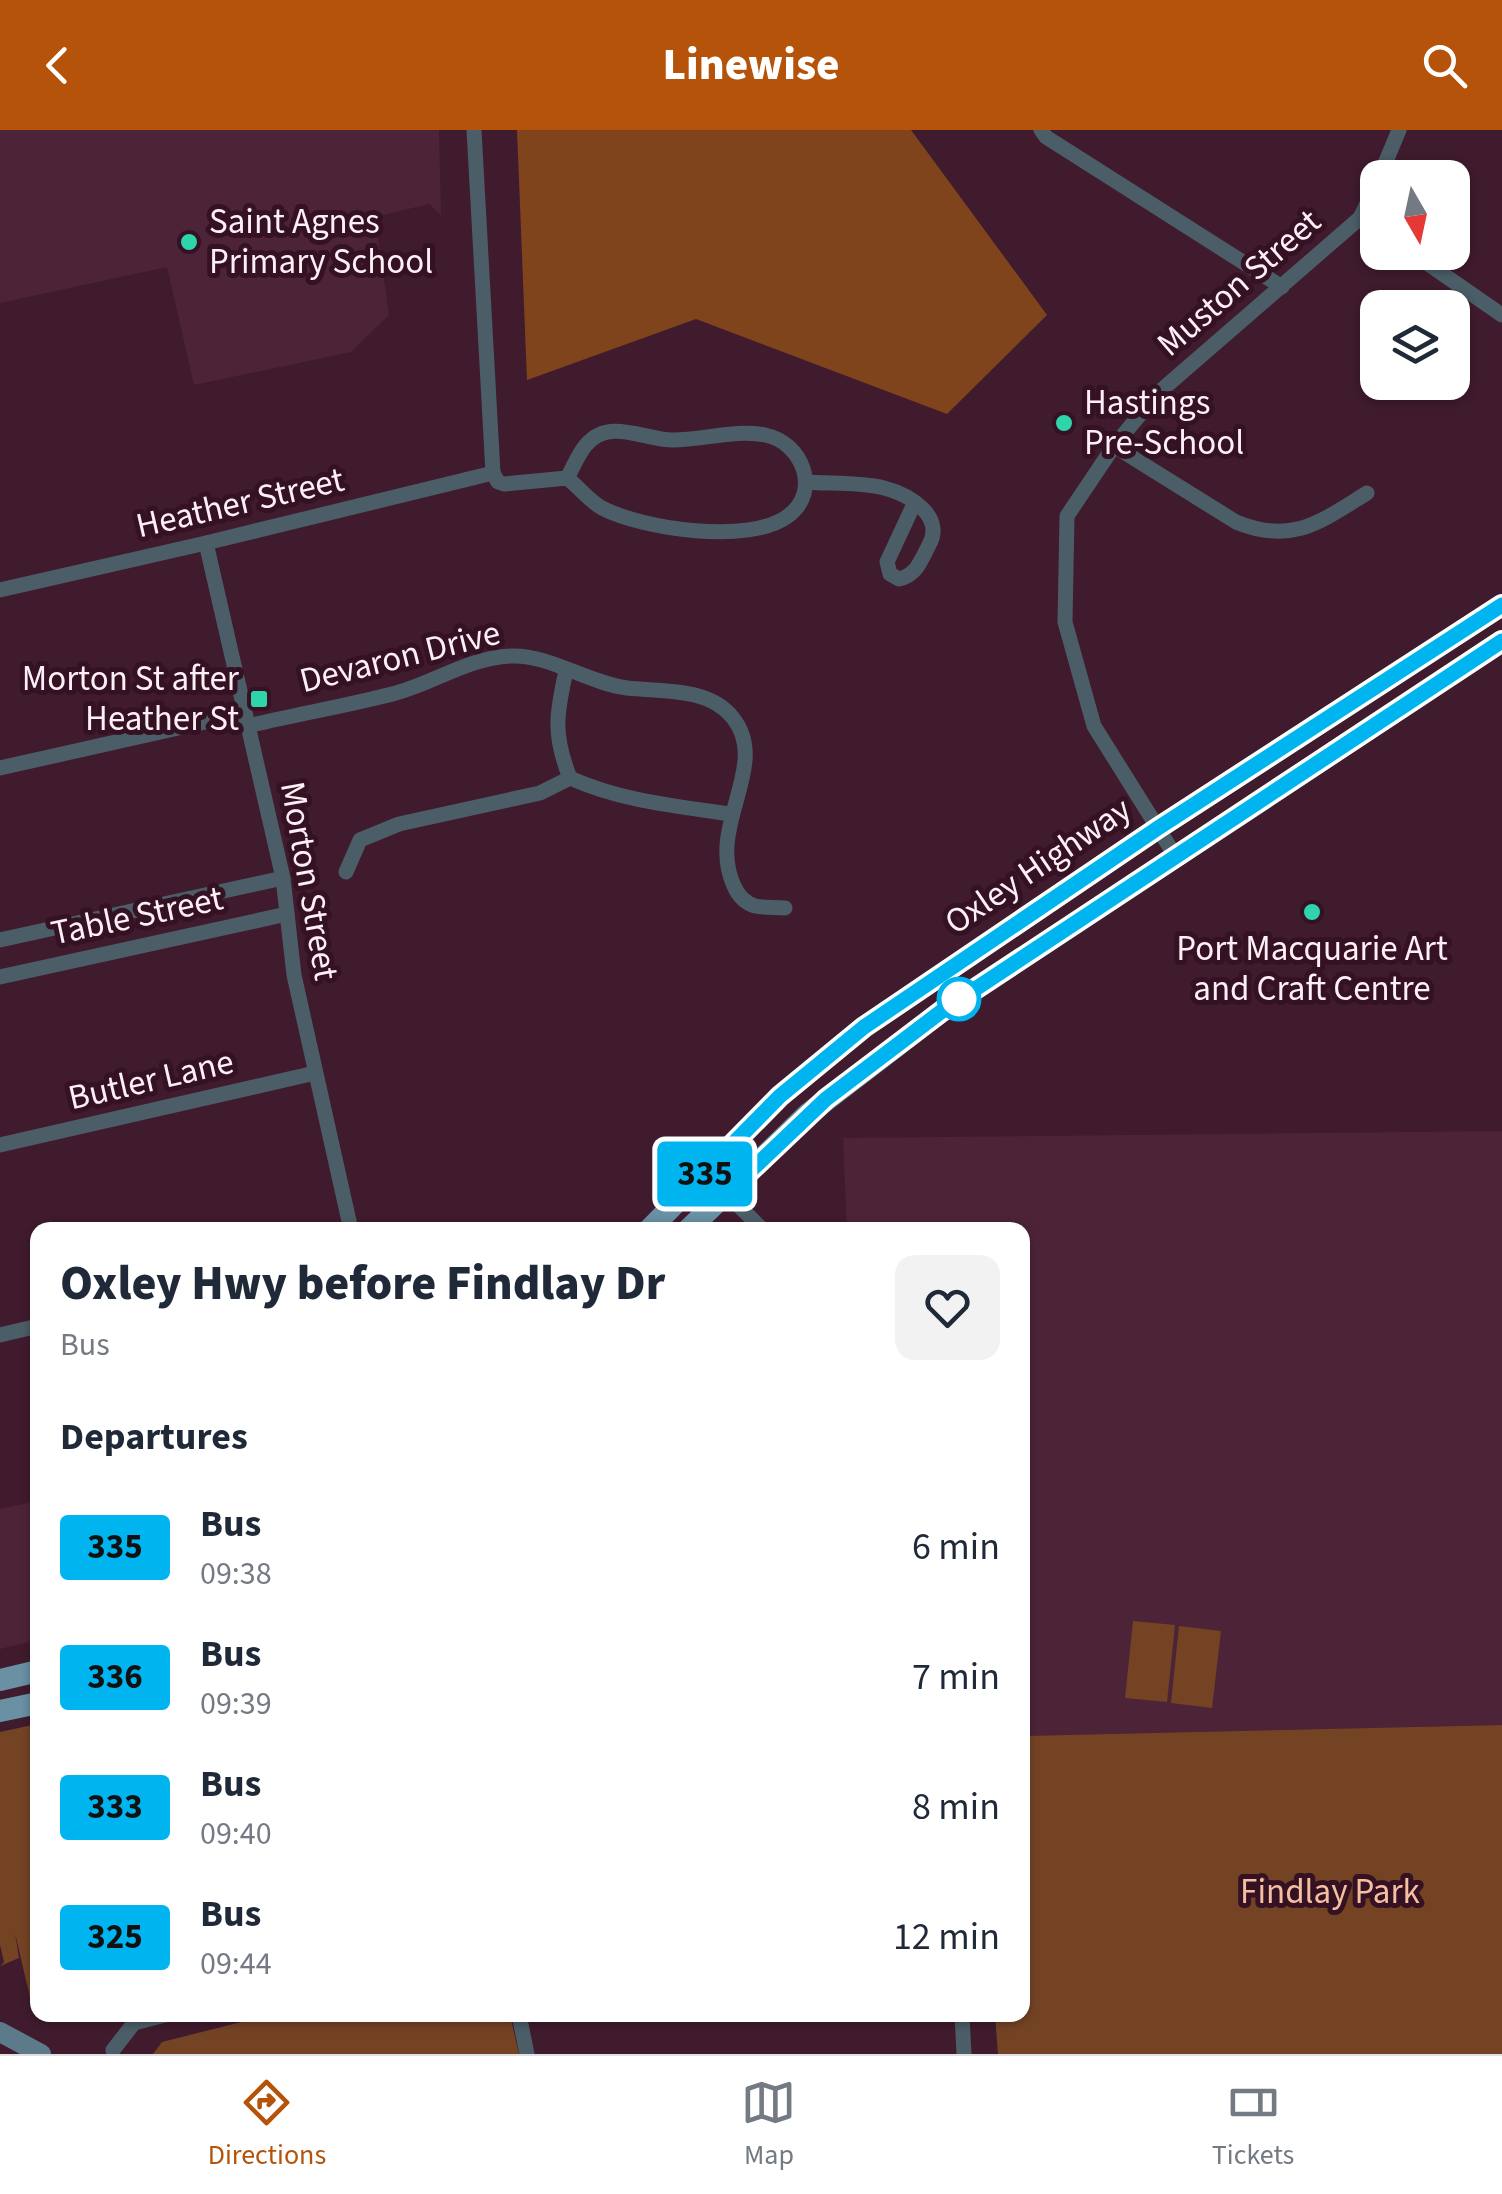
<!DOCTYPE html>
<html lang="en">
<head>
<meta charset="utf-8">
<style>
  :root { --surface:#fff; --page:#f2f2f3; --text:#1f2937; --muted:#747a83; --line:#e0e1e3; --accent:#b45309 }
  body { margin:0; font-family:"Source Sans 3",sans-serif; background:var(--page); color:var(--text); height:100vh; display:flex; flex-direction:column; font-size:38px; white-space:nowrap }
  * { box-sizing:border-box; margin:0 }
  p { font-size:32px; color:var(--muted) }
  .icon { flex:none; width:55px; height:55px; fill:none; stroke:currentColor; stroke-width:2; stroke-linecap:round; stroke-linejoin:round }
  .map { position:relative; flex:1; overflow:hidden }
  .panel { position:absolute; left:30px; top:1092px; width:1000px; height:800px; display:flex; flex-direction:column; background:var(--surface); border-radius:20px; box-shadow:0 2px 8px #0004 }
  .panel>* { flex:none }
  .badge { padding:0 20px; border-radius:8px; font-size:35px; line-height:65px }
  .needle { width:65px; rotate:171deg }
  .controls { position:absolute; left:1360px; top:30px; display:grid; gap:20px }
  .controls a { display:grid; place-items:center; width:110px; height:110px; border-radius:20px; background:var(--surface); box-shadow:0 2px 8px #0004; font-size:50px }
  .map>.badge { position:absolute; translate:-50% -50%; box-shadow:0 0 0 5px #fff }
  h2 { padding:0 30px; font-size:38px; line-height:90px }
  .round { display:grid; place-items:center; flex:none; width:105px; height:105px; border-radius:20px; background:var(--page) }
  .summary { display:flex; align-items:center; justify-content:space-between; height:170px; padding:0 30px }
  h1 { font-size:48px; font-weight:800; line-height:75px }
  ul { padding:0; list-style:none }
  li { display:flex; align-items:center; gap:30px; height:130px; padding:0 30px }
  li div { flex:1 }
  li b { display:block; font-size:38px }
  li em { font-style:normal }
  li .badge { min-width:110px; font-weight:700; text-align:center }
  header { display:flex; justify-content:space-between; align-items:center; height:130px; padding:0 30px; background:var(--accent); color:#fff; font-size:45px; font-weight:800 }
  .dock { display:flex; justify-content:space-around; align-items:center; height:140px; border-top:2px solid var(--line); background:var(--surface); font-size:28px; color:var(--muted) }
  .dock a { display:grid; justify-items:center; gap:5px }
  .dock .active { color:var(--accent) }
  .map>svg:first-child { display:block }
  .built { fill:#4d2338 }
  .green { fill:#744324 }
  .forest { fill:#80441d }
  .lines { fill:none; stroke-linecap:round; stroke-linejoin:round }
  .minor { stroke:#4b5d67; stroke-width:15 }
  .secondary { stroke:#5c7a89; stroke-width:20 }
  .primary { stroke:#6990a3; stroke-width:22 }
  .line-casing { stroke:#fff; stroke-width:22 }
  .line { stroke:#00b5ef; stroke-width:15 }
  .poi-dot { fill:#2ed4aa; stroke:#341123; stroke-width:4 }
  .stop-dot { fill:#fff; stroke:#00b5ef; stroke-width:5 }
  .labels { text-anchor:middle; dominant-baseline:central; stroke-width:10; stroke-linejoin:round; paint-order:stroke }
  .poi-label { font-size:35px; fill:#feeff5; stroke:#341123; text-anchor:start }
  .street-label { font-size:35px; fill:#feeff5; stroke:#341123 }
  .park-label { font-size:35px; fill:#f6bfa0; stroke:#341123 }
</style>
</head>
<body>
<header><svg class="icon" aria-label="back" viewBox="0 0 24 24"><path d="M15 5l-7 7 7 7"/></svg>Linewise<svg class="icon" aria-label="search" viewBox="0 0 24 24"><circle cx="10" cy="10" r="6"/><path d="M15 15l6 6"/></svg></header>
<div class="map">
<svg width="1502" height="1924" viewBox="0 0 1502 1924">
  <rect width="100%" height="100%" fill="#3f1b2d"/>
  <g class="built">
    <path d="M0,0h439l2,85 -12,-11 -54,13 14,98 -38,37 -157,33 -27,-118 -167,36z"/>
    <path d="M1502,1001v594l-479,11 -1,-506h-175l-4,-92z"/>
    <path d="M37,1371v139l-37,9v-140z"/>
  </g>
  <g class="green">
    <path d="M1133,1491l42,4 -8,77 -42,-4z"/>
    <path d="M1179,1496l42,5 -9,77 -41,-5z"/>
    <path d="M37,1594l1,285 -5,1 -18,-77 4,25 -19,8 4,-4 -4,-17v-213z"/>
    <path d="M1502,1595v329h-504l-3,-39h27l1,-279z"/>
    <path d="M269,1885h241l9,39h-366l9,-12z"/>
  </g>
  <path class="forest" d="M517,0h394l136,185 -100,99 -251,-95 -169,61z"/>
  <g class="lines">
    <g class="minor">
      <path d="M474,0l19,343"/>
      <path d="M1041,0l5,7 236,150"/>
      <path d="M1379,48l20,-48"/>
      <path d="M1360,88l18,11"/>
      <path d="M1411,122l91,63"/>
      <path d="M1114,316l122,76c56,23 84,0 131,-29"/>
      <path d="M493,343l5,9 6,2 63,-6c12,9 21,22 35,30 41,21 147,37 186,8 34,-25 14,-74 -23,-81 -29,-6 -62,5 -92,5 -29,0 -64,-23 -87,5 -8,9 -13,23 -19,33"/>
      <path d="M806,352c25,2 54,0 78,6 27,7 61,29 45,57 -8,15 -12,30 -30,34l-9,-5 -3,-12 27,-58"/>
      <path d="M206,413l77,335 11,97 57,255"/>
      <path d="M0,460l206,-47 287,-70"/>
      <path d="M566,541c-10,44 -13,64 4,107 51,23 106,28 160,36"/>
      <path d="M248,596c49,-12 99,-20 148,-33 40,-11 72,-35 115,-37 37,-2 77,27 116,32 35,4 82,-1 106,30 38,48 -27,108 1,168 4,9 11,17 21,20 9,2 21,1 30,2"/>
      <path d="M0,638l245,-55"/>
      <path d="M1176,727l-82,-131 -29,-104 2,-106 47,-70 43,-52 203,-176 18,-37"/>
      <path d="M346,742l14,-32 39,-16 141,-31 30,-15"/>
      <path d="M0,810l283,-62"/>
      <path d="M0,847l287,-63"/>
      <path d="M0,1015l315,-72"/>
      <path d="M726,1063l37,37"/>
      <path d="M0,1205l38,-9"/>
      <path d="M519,1885l8,39"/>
      <path d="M962,1885l2,39"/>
      <path d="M113,1920l21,-27 31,-8"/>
    </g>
    <path class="secondary" d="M0,1902l41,22"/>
    <g class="primary">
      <path d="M649,1100l131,-134 84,-69 294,-199 344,-223"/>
      <path d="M688,1100l120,-116 134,-103 560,-370"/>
      <path d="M0,1550l38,-9"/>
      <path d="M0,1581l38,-8"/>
    </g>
  </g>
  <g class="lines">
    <defs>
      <path id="line" d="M1502,475l-344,223 -294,199 -84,69 -76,77 22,21 100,-95 116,-88 560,-370"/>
    </defs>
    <use href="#line" class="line-casing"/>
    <use href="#line" class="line"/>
  </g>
  <g class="poi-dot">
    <circle cx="189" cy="112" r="10"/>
    <circle cx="1064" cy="293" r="10"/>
    <rect x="249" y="559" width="20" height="20" rx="5"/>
    <circle cx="1312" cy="782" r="10"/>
  </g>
  <circle class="stop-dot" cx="959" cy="869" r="20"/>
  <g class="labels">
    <g class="poi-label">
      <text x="209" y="92">Saint Agnes<tspan x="209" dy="40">Primary School</tspan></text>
      <text x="1084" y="273">Hastings<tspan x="1084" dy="40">Pre-School</tspan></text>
      <text x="239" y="549" text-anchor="end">Morton St after<tspan x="239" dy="40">Heather St</tspan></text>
      <text x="1312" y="819" text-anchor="middle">Port Macquarie Art<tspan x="1312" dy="40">and Craft Centre</tspan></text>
    </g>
    <g class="street-label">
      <text transform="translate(1239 153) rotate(-41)">Muston Street</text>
      <text transform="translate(240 373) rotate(-13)">Heather Street</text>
      <text transform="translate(400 527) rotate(-14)">Devaron Drive</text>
      <text transform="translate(1038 736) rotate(-34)">Oxley Highway</text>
      <text transform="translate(309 751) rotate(80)">Morton Street</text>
      <text transform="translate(137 786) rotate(-12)">Table Street</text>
      <text transform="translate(151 950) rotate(-13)">Butler Lane</text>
    </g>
    <g class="park-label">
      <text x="1330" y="1762">Findlay Park</text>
    </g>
  </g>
</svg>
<div class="controls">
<a><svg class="needle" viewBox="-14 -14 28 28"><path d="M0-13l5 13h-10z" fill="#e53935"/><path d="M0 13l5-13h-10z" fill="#747a83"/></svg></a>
<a><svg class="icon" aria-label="layers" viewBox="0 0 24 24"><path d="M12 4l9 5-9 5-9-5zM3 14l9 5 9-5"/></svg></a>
</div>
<b class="badge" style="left:705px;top:1044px;background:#00b5ef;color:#111">335</b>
<section class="panel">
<div class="summary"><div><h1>Oxley Hwy before Findlay Dr</h1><p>Bus</p></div><a class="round"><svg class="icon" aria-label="heart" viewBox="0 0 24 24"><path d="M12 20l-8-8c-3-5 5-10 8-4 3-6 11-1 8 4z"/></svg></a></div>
<h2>Departures</h2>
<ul>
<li><span class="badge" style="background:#00b5ef;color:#111">335</span><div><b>Bus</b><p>09:38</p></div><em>6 min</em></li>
<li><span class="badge" style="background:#00b5ef;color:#111">336</span><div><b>Bus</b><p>09:39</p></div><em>7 min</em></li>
<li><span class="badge" style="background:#00b5ef;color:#111">333</span><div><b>Bus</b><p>09:40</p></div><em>8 min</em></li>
<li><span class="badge" style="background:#00b5ef;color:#111">325</span><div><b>Bus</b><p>09:44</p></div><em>12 min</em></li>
</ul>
</section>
</div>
<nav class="dock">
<a class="active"><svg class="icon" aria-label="directions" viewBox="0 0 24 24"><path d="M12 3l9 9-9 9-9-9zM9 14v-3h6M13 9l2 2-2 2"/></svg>Directions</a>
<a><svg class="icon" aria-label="map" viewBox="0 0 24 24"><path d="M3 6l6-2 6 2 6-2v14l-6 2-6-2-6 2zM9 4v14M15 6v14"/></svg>Map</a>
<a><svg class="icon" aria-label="tickets" viewBox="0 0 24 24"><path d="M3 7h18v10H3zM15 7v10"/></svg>Tickets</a>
</nav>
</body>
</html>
